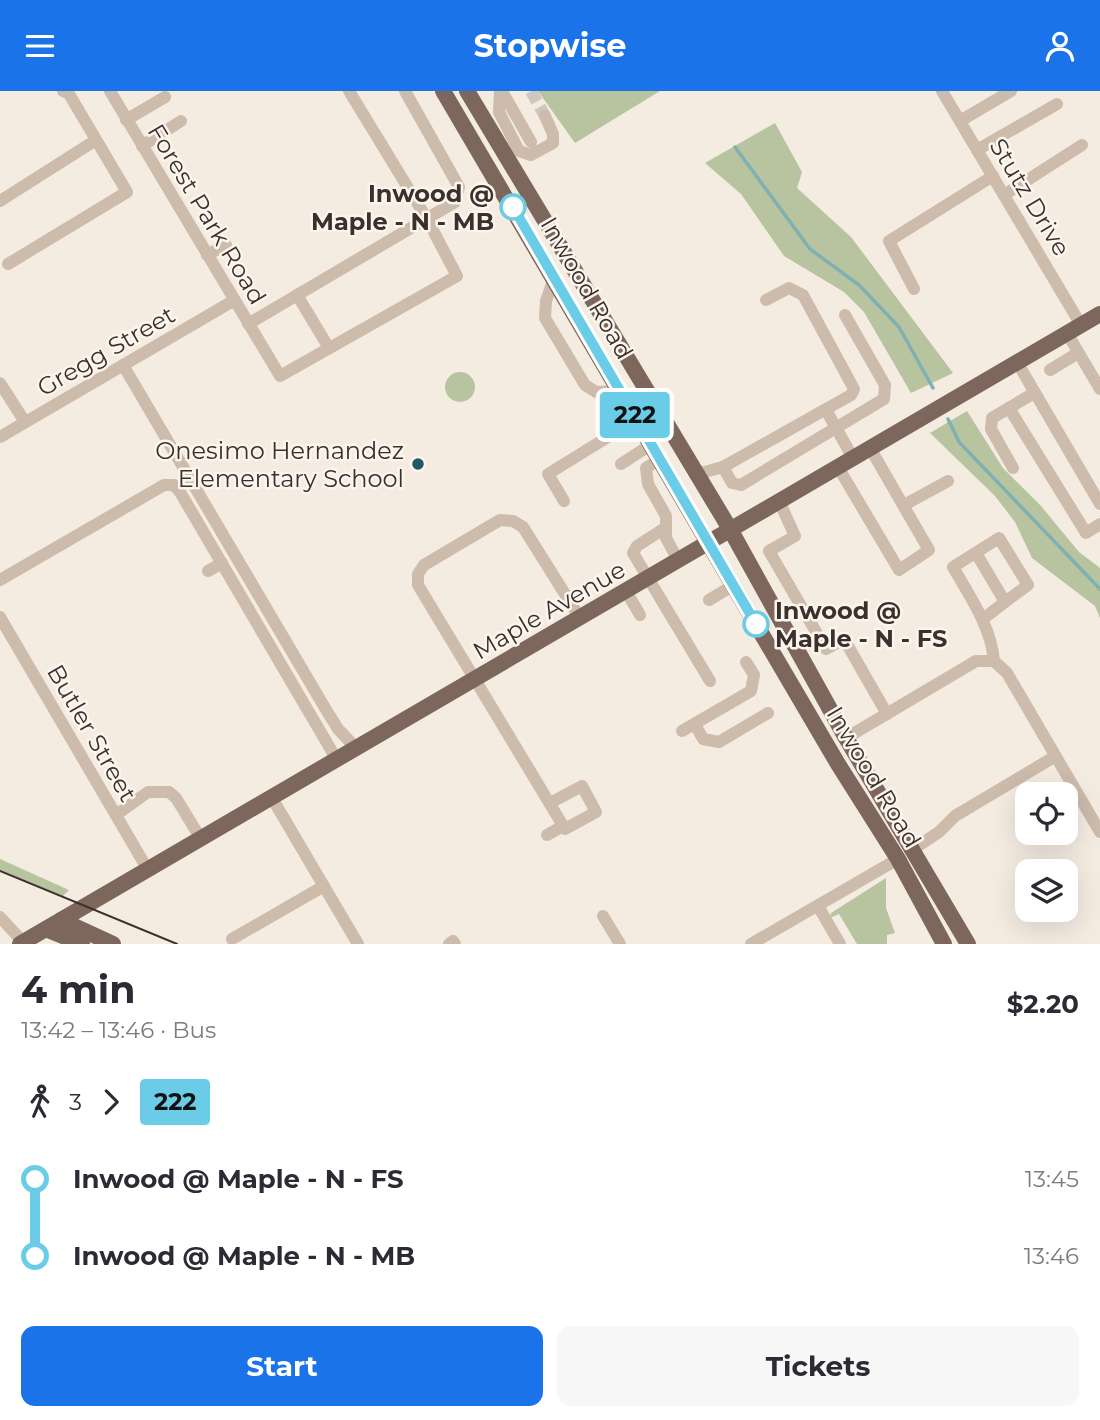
<!DOCTYPE html>
<html lang="en">
<head>
<meta charset="utf-8">
<style>
  :root { --surface:#fff; --page:#f7f7f7; --text:#2b2b33; --muted:#7c7c81; --accent:#1a73e8 }
  body { margin:0; font-family:Montserrat,sans-serif; background:var(--page); color:var(--text); height:100vh; display:flex; flex-direction:column; font-size:26px; white-space:nowrap }
  * { box-sizing:border-box; margin:0 }
  p { font-size:23px; color:var(--muted) }
  .icon { flex:none; width:38px; height:38px; fill:none; stroke:currentColor; stroke-width:2; stroke-linecap:round; stroke-linejoin:round }
  .map { position:relative; height:853px; overflow:hidden }
  .side { display:flex; flex-direction:column; background:var(--surface); flex:1 }
  .side>* { flex:none }
  .badge { padding:0 14px; border-radius:5px; font-size:24px; line-height:46px }
  .controls { position:absolute; left:1015px; top:691px; display:grid; gap:14px }
  .controls a { display:grid; place-items:center; width:63px; height:63px; border-radius:14px; background:var(--surface); box-shadow:0 7px 28px #0002; font-size:35px }
  .map>.badge { position:absolute; translate:-50% -50%; box-shadow:0 0 0 4px #fff }
  .legs { display:flex; align-items:center; gap:10px; height:77px; padding:0 21px; font-size:23px }
  .legs p { margin-inline-start:auto }
  .summary { display:flex; align-items:center; justify-content:space-between; height:119px; padding:0 21px }
  h1 { font-size:38px; font-weight:700; line-height:52px }
  .action { display:flex; gap:14px; margin-top:auto; padding:14px 21px }
  .action a { flex:1; height:80px; border-radius:14px; background:var(--accent); color:#fff; font-size:28px; font-weight:700; line-height:80px; text-align:center }
  .action a+a { background:var(--page); color:var(--text) }
  ul { padding:0 21px; list-style:none }
  li { display:flex; align-items:center; gap:24px; height:77px; font-size:26px }
  li i { display:grid; place-items:center; width:10px; height:100%; margin:0 9px; background:currentColor }
  li i::after { content:''; width:18px; height:18px; margin:-9px; border:5px solid; border-radius:50%; background:var(--surface) }
  li p { margin-inline-start:auto }
  li:first-child i { background:linear-gradient(#0000 50%,currentColor 0) }
  li:last-child i { background:linear-gradient(currentColor 50%,#0000 0) }
  header { display:flex; justify-content:space-between; align-items:center; height:91px; padding:0 21px; background:var(--accent); color:#fff; font-size:32px; font-weight:700 }
  .map>svg:first-child { display:block }
  .green { fill:#b8c4a0 }
  .lines { fill:none; stroke-linecap:round; stroke-linejoin:round }
  .stream { stroke:#7fb0b2; stroke-width:3.5 }
  .minor-tunnel { stroke:#cfc6bd; stroke-width:12; stroke-dasharray:12 6; stroke-linecap:butt }
  .minor { stroke:#cdbbac; stroke-width:12 }
  .major { stroke:#7d675c; stroke-width:16 }
  .tram { stroke:#3b302b; stroke-width:2 }
  .line-1-casing { stroke:#fff; stroke-width:16 }
  .line-1 { stroke:#6bcce7; stroke-width:10 }
  .stop-1-dot { fill:#fff; stroke:#6bcce7; stroke-width:3.5 }
  .poi-dot { fill:#1f5a5e; stroke:#fbf5ee; stroke-width:2.5 }
  .labels { text-anchor:middle; dominant-baseline:central; stroke-width:5; stroke-linejoin:round; paint-order:stroke }
  .stop-label { font-size:24px; font-weight:bold; fill:#3b302b; stroke:#fbf5ee; text-anchor:end }
  .street-label { font-size:24px; fill:#3b302b; stroke:#fbf5ee }
  .poi-label { font-size:24px; fill:#3b302b; stroke:#fbf5ee; text-anchor:end }
</style>
</head>
<body>
<header><svg class="icon" aria-label="menu" viewBox="0 0 24 24"><path d="M4 6h16M4 12h16M4 18h16"/></svg>Stopwise<svg class="icon" aria-label="person" viewBox="0 0 24 24"><circle cx="12" cy="8" r="4"/><path d="M4 21q1-7 8-7t8 7"/></svg></header>
<div class="map">
<svg width="1100" height="853" viewBox="0 0 1100 853">
  <rect width="100%" height="100%" fill="#f4ebe1"/>
  <g class="green">
    <path d="M538,0h122l-85,52z"/>
    <path d="M775,32l27,49 -5,16 54,49 102,136 -42,20 -47,-81 -20,-20 -60,-36 -43,-62 -36,-31z"/>
    <circle cx="460" cy="296" r="15"/>
    <path d="M967,320l36,57 38,38 38,46 21,16v50l-5,-12 -63,-48 -17,-36 -20,-26 -65,-63z"/>
    <path d="M0,768l69,31 -6,6 -63,-26z"/>
    <path d="M886,787v30l9,25 -8,2v9h-30l-18,-30 -9,4 1,-5z"/>
  </g>
  <g class="lines">
    <g class="stream">
      <path d="M735,56l75,102 49,36 40,42 34,61"/>
      <path d="M948,328l11,23 141,147"/>
    </g>
    <path class="minor-tunnel" d="M531,0l14,25"/>
    <g class="minor">
      <path d="M110,0l170,285 177,-100 -30,-57 -78,-128"/>
      <path d="M500,0l-1,21 20,39 12,4 22,-12v-9l-8,-18"/>
      <path d="M502,0l29,51"/>
      <path d="M942,0l139,234"/>
      <path d="M126,29l39,-23"/>
      <path d="M960,30l51,-30"/>
      <path d="M142,55l39,-25"/>
      <path d="M977,59l80,-46"/>
      <path d="M1004,104l78,-50"/>
      <path d="M0,110l96,-61"/>
      <path d="M207,164l19,-10"/>
      <path d="M8,173l119,-72 -58,-98 -6,-3"/>
      <path d="M554,187l-8,23 -1,17 40,67 11,7 25,-1"/>
      <path d="M914,198l-25,-48 104,-65"/>
      <path d="M297,204l32,53"/>
      <path d="M766,209l23,-12 14,7 51,94 -3,6 -128,72 9,16 9,2 143,-86 1,-14 -40,-70"/>
      <path d="M248,233l207,-122 4,-15 -54,-96"/>
      <path d="M1067,242l33,56"/>
      <path d="M1017,271l83,142"/>
      <path d="M123,274l202,343 13,21 18,19"/>
      <path d="M1050,279l28,-17"/>
      <path d="M0,292l25,39"/>
      <path d="M1034,302l-25,15 77,125 14,-9"/>
      <path d="M1009,317l-17,10 -1,11 22,39"/>
      <path d="M826,319l27,48"/>
      <path d="M0,346l233,-136"/>
      <path d="M660,368l-14,9 2,16 18,32v22l12,22"/>
      <path d="M621,373l31,-20"/>
      <path d="M838,376l61,103 30,-20 -59,-102"/>
      <path d="M697,383l26,-7"/>
      <path d="M564,410l-16,-27 89,-55"/>
      <path d="M779,410l16,35 -26,15 57,98 18,-10 43,75"/>
      <path d="M904,414l44,-24"/>
      <path d="M665,437l-28,18 -4,7 77,128"/>
      <path d="M976,462l29,49 23,-17 -29,-47 -46,29c17,30 38,59 41,94"/>
      <path d="M208,480l14,-8"/>
      <path d="M0,489l164,-95h10l6,7 157,268"/>
      <path d="M626,500l14,24"/>
      <path d="M709,509l25,-15"/>
      <path d="M0,526l148,253"/>
      <path d="M983,528l22,-17"/>
      <path d="M695,633l8,15 16,3 49,-29"/>
      <path d="M682,640l69,-40 3,-16 -8,-13"/>
      <path d="M846,647l130,-77h18l13,12 93,159"/>
      <path d="M272,707l86,146"/>
      <path d="M550,712l32,-17 14,26 -31,17 -147,-244v-11l6,-9 76,-45 13,1 10,6 57,91"/>
      <path d="M116,724l32,-23h21l7,6 25,41"/>
      <path d="M547,744l16,-9"/>
      <path d="M912,759l27,-18 16,-16 99,-59"/>
      <path d="M818,815l22,38"/>
      <path d="M603,825l17,28"/>
      <path d="M0,826l23,25"/>
      <path d="M232,848l92,-53"/>
      <path d="M449,853l4,-3 2,3"/>
      <path d="M751,853l147,-85"/>
    </g>
    <g class="major">
      <path d="M443,0l395,673 60,95 46,85"/>
      <path d="M467,0l263,438 116,209 122,206"/>
      <path d="M61,829l52,24"/>
      <path d="M46,838l36,15"/>
      <path d="M20,853l1080,-630"/>
    </g>
    <path class="tram" d="M0,780l177,73"/>
  </g>
  <g class="lines">
    <defs>
      <path id="line-1" d="M513,116l243,417"/>
    </defs>
    <use href="#line-1" class="line-1-casing"/>
    <use href="#line-1" class="line-1"/>
  </g>
  <g class="stop-1-dot">
    <circle cx="513" cy="116" r="12"/>
    <circle cx="756" cy="533" r="12"/>
  </g>
  <circle class="poi-dot" cx="418" cy="373" r="7"/>
  <g class="labels">
    <g class="stop-label">
      <text x="494" y="102">Inwood @<tspan x="494" dy="28">Maple - N - MB</tspan></text>
      <text x="775" y="519" text-anchor="start">Inwood @<tspan x="775" dy="28">Maple - N - FS</tspan></text>
    </g>
    <g class="street-label">
      <text transform="translate(1030 106) rotate(59)">Stutz Drive</text>
      <text transform="translate(207 123) rotate(59)">Forest Park Road</text>
      <text transform="translate(587 197) rotate(60)">Inwood Road</text>
      <text transform="translate(106 260) rotate(-30)">Gregg Street</text>
      <text transform="translate(549 519) rotate(-30)">Maple Avenue</text>
      <text transform="translate(92 642) rotate(60)">Butler Street</text>
      <text transform="translate(874 686) rotate(59)">Inwood Road</text>
    </g>
    <g class="poi-label">
      <text x="404" y="359">Onesimo Hernandez<tspan x="404" dy="28">Elementary School</tspan></text>
    </g>
  </g>
</svg>
<div class="controls">
<a><svg class="icon" aria-label="locate" viewBox="0 0 24 24"><circle cx="12" cy="12" r="6"/><path d="M12 2v4M12 18v4M2 12h4M18 12h4"/></svg></a>
<a><svg class="icon" aria-label="layers" viewBox="0 0 24 24"><path d="M12 4l9 5-9 5-9-5zM3 14l9 5 9-5"/></svg></a>
</div>
<b class="badge" style="left:635px;top:324px;background:#6bcce7;color:#111">222</b>
</div>
<section class="side">
<div class="summary"><div><h1>4 min</h1><p>13:42 – 13:46 · Bus</p></div><b>$2.20</b></div>
<div class="legs"><svg class="icon" aria-label="walk" viewBox="0 0 24 24"><circle cx="13" cy="4" r="2"/><path d="M13 8l-2 6 4 7M11 14l-3 7M7 12l3-4h3l4 4"/></svg>3<svg class="icon" aria-label="forward" viewBox="0 0 24 24"><path d="M9 5l7 7-7 7"/></svg><b class="badge" style="background:#6bcce7;color:#111">222</b></div>
<ul>
<li><i style="color:#6bcce7"></i><b>Inwood @ Maple - N - FS</b><p>13:45</p></li>
<li><i style="color:#6bcce7"></i><b>Inwood @ Maple - N - MB</b><p>13:46</p></li>
</ul>
<div class="action"><a>Start</a><a>Tickets</a></div>
</section>
</body>
</html>
